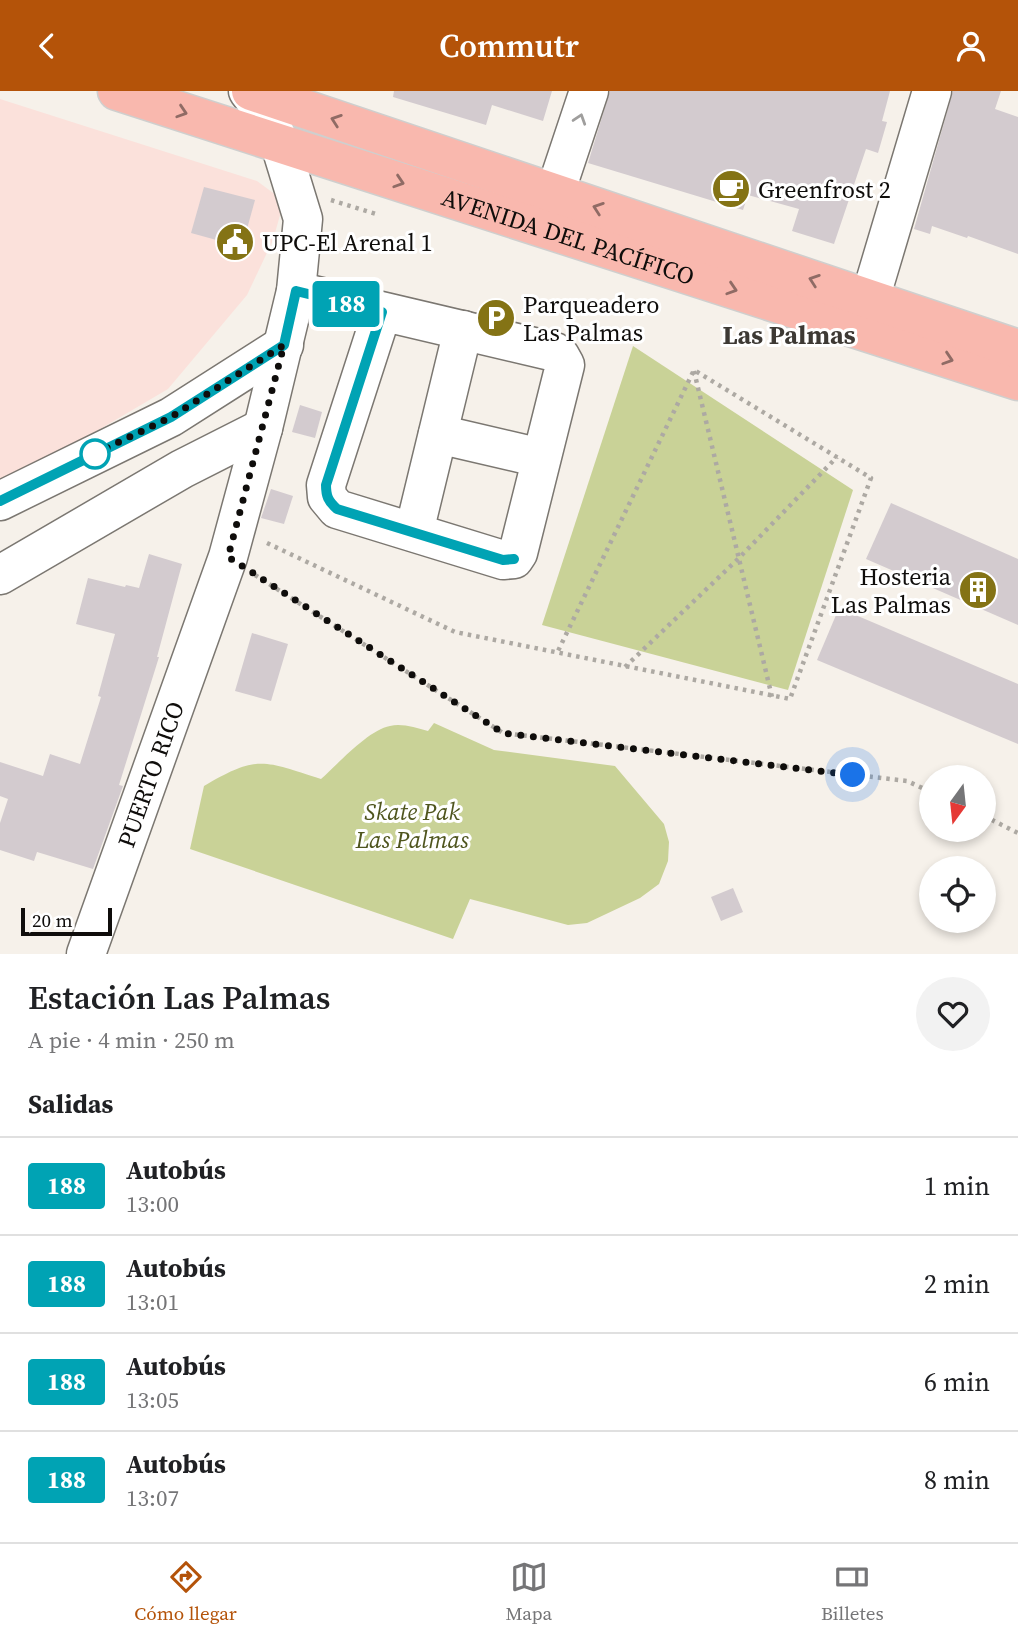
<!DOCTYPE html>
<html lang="es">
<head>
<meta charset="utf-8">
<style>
  :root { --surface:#fff; --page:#f2f2f2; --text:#202124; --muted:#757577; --line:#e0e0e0; --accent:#b45309 }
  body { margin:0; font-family:"Source Serif 4",serif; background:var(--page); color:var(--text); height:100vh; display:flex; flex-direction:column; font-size:26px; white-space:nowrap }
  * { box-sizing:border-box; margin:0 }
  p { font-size:23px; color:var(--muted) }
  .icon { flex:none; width:38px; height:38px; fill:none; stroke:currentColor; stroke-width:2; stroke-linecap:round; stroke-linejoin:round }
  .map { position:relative; height:863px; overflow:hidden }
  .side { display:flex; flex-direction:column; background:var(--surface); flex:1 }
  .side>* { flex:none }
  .badge { padding:0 14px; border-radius:5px; font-size:24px; line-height:46px }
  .needle { width:46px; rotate:195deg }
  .buttons { position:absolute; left:919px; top:674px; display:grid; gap:14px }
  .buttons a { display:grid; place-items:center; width:77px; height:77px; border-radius:50%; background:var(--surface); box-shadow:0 4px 10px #0003; font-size:35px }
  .scale { position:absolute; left:21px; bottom:18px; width:91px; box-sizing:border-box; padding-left:7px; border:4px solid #0f0d0b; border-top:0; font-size:19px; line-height:24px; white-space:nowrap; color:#0f0d0b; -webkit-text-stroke:5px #fff; paint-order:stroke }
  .you { position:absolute; width:35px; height:35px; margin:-18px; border:5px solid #fff; border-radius:50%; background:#1a73e8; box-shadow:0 0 0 10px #1a73e833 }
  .map>.badge { position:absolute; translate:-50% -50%; box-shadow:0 0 0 4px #fff }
  h2 { padding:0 28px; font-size:26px; line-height:63px }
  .round { display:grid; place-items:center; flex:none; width:74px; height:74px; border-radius:37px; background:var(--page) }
  .overview { display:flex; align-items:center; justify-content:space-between; height:119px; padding:0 28px }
  h1 { font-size:33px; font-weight:600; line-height:52px }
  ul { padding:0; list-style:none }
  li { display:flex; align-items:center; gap:21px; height:98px; padding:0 28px; border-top:2px solid var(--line) }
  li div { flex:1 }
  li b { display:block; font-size:26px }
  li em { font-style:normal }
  li .badge { min-width:77px; font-weight:700; text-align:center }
  header { display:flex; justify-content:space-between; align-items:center; height:91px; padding:0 28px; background:var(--accent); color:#fff; font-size:32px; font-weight:600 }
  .tabs { display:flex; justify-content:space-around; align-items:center; height:98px; border-top:2px solid var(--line); background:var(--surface); font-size:19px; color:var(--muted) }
  .tabs a { display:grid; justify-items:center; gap:4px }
  .tabs .active { color:var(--accent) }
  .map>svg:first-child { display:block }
  .industrial { fill:#fbe1db }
  .green { fill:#c9d297 }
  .building { fill:#d3cbcf }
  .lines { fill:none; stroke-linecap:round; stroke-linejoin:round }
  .minor-casing { stroke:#7b7771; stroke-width:41 }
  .major-casing { stroke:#cfcfce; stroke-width:41 }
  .path { stroke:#ada9a3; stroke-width:4.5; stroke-dasharray:3.5 5; stroke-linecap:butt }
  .minor { stroke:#fff; stroke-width:38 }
  .major { stroke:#f9b8ae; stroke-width:38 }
  .oneway { stroke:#906b65 }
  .oneway2 { stroke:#9f9e9d }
  .line-casing { stroke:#fff; stroke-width:16 }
  .line { stroke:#00a3b4; stroke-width:10 }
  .walk { stroke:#0f0d0b; stroke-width:7; stroke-dasharray:0 12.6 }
  .stop-dot { fill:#fff; stroke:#00a3b4; stroke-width:3.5 }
  .labels { text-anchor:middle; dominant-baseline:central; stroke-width:6; stroke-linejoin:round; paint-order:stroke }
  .poi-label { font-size:24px; fill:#0f0d0b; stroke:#fff; text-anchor:start }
  .street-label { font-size:24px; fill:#0f0d0b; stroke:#fff }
  .park-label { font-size:24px; font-style:italic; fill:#4f551e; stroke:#fff }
  .neighbourhood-label { font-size:26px; font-weight:bold; fill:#3d3934; stroke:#fff }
</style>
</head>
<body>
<header><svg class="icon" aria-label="back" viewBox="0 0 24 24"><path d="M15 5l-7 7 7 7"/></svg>Commutr<svg class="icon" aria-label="person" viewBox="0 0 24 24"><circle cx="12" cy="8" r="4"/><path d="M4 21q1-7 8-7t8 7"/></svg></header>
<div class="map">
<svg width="1018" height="863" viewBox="0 0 1018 863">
  <rect width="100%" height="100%" fill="#f6f1ea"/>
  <path class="industrial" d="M0,8l257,82 27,20 -11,39 -26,55 -79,94 -168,99z"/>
  <g class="green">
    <path d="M633,255l220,144 -65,200 -246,-65z"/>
    <path d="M434,632l60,27 121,16 49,58 5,18 -1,19 -9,23 -19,14 -53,25 -19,2 -98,-26 -17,40 -263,-90 14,-63c54,-32 60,-25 117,-7 17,-15 47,-49 69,-53 12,-3 26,2 38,5z"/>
  </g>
  <g class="building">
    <path d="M394,0h158l-9,30 -51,-16 -6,20 -93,-28z"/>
    <path d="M610,0h280l-8,30 5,1 -9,31 -12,-4 -32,95 -42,-13 7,-22 -51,-14 -5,15 -155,-47z"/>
    <path d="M953,0h48l-6,18 23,8v137l-50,-18 -1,2 -35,-12 -2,8 -16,-5z"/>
    <path d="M204,96l51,13 -13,47 -51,-14z"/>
    <path d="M300,314l22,7 -7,26 -23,-6z"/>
    <path d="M271,398l22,7 -9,28 -23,-6z"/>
    <path d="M891,412l127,56v66l-152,-66z"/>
    <path d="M149,463l33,10 -25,93h2l-40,128 4,1 -30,83 -56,-17 -3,9 -34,-11v-27l8,-24 -8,-3v-34l43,14 7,-22 30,10 21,-67 -3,-1 17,-62 -39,-10 12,-46 37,9 1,-2 13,3z"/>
    <path d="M839,517l179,76v60l-201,-84z"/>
    <path d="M252,542l36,11 -17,57 -36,-10z"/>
    <path d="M733,797l10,24 -22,9 -10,-24z"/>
  </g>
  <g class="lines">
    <defs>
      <g id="minor">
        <path d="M555,102l34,-102"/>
        <path d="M296,200l259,61 5,4 5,9 -47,188 -4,6 -11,1 -166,-51 -10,-12 -1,-12 56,-173"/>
        <path d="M870,208l62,-208"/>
        <path d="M438,343l103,24"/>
        <path d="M0,410l171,-84 113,-72"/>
        <path d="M414,441l49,-202"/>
        <path d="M0,484l182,-106 81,-41"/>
        <path id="s1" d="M86,863l142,-397 35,-129 33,-137 7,-72 -23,-75 -14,-30 -18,-23"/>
      </g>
      <g id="major">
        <path id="s2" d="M117,0l901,290"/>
        <path d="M251,0l767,258"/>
      </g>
    </defs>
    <use href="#minor" class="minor-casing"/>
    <use href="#major" class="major-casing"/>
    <g class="path">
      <path d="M331,109l45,14"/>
      <path d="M694,280l78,326"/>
      <path d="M267,452l188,89 335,67 81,-221 -177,-108 -136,281"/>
      <path d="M255,484l248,158 404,48 24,11"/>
      <path d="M625,576l114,-109 98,-101"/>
      <path d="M984,725l34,17"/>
    </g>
    <use href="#minor" class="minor"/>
    <use href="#major" class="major"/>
  </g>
  <defs><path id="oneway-chevron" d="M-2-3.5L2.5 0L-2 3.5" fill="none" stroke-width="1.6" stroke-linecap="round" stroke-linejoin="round" transform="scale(1.75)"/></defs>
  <g class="oneway">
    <use href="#oneway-chevron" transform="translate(182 21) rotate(18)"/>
    <use href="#oneway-chevron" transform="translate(336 29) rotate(-161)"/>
    <use href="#oneway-chevron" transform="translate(399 91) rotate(18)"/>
    <use href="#oneway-chevron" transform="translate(598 117) rotate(-161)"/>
    <use href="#oneway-chevron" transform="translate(814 189) rotate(-161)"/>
    <use href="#oneway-chevron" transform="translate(732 198) rotate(18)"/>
    <use href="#oneway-chevron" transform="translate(948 268) rotate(18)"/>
  </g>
  <use class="oneway2" href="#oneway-chevron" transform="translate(580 28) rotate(-72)"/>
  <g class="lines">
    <defs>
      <path id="line" d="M0,410l171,-84 113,-72 12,-54 86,21 -56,173c0,11 2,16 11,24l166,51 11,-1"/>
    </defs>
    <use href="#line" class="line-casing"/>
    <use href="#line" class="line"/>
    <path class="walk" d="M95,363l-11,5 87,-42 113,-72 -56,212 275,176 350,42"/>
  </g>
  <defs>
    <symbol id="cafe-disc" viewBox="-11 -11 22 22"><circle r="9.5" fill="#847315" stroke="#fff"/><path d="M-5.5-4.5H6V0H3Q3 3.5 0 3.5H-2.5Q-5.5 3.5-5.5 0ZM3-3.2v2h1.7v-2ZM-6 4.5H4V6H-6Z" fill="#fff"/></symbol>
    <symbol id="civic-disc" viewBox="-11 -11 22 22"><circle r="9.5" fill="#847315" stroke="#fff"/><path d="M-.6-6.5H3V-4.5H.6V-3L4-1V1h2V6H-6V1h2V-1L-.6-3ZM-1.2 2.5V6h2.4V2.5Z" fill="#fff"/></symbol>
    <symbol id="parking-disc" viewBox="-11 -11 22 22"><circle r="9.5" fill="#847315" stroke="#fff"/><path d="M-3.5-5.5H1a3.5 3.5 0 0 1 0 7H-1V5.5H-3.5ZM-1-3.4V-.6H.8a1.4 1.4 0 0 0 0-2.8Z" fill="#fff"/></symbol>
    <symbol id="building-disc" viewBox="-11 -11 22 22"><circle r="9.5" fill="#847315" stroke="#fff"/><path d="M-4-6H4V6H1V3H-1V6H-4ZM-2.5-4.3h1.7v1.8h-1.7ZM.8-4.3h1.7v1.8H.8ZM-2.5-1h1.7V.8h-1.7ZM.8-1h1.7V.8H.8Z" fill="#fff"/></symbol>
  </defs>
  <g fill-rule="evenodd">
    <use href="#cafe-disc" x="709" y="76" width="44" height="44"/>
    <use href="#civic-disc" x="213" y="129" width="44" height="44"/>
    <use href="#parking-disc" x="474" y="205" width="44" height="44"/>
    <use href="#building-disc" x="956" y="477" width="44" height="44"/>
  </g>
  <circle class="stop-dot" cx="95" cy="363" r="14"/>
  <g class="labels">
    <g class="poi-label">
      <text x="758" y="98">Greenfrost 2</text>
      <text x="262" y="151">UPC-El Arenal 1</text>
      <text x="523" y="213">Parqueadero<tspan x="523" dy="28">Las Palmas</tspan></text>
      <text x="951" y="485" text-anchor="end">Hosteria<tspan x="951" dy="28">Las Palmas</tspan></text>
    </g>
    <g class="street-label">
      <text stroke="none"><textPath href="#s2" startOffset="474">AVENIDA DEL PACÍFICO</textPath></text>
      <text stroke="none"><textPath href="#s1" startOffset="191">PUERTO RICO</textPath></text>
    </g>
    <g class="park-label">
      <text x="412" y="720">Skate Pak<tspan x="412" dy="28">Las Palmas</tspan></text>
    </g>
    <g class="neighbourhood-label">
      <text x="789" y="244">Las Palmas</text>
    </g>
  </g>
</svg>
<div class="buttons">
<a><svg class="needle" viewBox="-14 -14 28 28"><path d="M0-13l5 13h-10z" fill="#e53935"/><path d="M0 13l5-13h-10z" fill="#757577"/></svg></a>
<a><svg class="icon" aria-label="locate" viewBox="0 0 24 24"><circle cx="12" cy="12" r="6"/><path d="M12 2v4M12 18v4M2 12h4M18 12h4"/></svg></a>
</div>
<div class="scale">20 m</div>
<div class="you" style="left:853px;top:684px"></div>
<b class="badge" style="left:346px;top:213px;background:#00a3b4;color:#fff">188</b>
</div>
<section class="side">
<div class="overview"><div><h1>Estación Las Palmas</h1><p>A pie · 4 min · 250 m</p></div><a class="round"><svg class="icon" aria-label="heart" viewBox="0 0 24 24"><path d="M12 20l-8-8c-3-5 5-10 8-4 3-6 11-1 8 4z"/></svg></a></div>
<h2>Salidas</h2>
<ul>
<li><span class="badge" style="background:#00a3b4;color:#fff">188</span><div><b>Autobús</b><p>13:00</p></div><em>1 min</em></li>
<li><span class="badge" style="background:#00a3b4;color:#fff">188</span><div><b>Autobús</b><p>13:01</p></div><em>2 min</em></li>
<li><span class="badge" style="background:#00a3b4;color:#fff">188</span><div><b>Autobús</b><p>13:05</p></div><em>6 min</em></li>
<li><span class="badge" style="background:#00a3b4;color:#fff">188</span><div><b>Autobús</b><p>13:07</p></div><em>8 min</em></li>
</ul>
</section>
<nav class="tabs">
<a class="active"><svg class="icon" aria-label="directions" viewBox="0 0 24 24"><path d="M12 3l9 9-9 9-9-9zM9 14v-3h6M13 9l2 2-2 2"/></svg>Cómo llegar</a>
<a><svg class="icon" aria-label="map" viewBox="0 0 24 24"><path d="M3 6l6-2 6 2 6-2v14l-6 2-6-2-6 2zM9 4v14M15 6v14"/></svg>Mapa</a>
<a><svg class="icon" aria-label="tickets" viewBox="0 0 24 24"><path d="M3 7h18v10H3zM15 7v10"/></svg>Billetes</a>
</nav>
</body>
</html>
